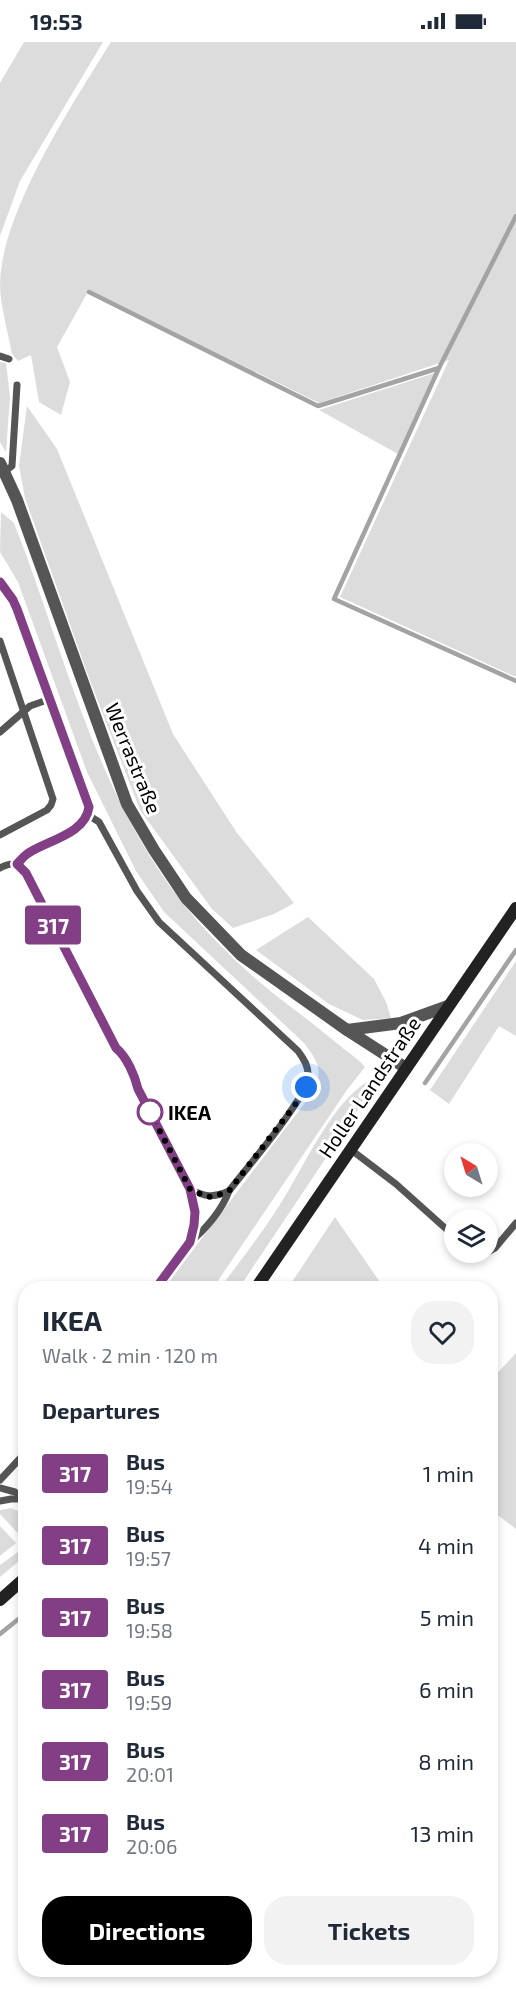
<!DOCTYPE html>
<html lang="en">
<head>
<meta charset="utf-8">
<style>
  :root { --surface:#fff; --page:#f2f2f3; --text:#1f2937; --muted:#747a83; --accent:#000 }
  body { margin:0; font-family:"Exo 2",sans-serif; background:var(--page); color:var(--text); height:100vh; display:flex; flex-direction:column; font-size:22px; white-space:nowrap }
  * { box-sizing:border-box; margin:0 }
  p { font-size:20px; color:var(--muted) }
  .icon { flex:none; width:33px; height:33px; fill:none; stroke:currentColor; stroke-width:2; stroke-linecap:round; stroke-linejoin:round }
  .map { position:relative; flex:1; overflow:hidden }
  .drawer { position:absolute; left:18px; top:1239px; width:480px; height:696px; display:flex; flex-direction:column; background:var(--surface); border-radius:24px; box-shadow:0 3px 9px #0003 }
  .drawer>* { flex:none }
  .badge { padding:0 12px; border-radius:4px; font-size:21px; line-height:39px }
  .needle { width:39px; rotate:322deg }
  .fabs { position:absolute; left:444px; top:1101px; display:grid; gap:12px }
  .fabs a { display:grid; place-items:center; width:54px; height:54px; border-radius:50%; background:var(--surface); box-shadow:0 3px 9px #0003; font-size:30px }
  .you { position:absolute; width:30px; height:30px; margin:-15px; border:4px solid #fff; border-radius:50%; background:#1a73e8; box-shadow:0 0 0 9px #1a73e833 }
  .map>.badge { position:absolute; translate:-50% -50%; box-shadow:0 0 0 3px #fff }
  h2 { padding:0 24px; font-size:22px; line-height:54px }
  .round { display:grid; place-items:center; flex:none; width:63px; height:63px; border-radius:24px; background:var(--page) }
  .head { display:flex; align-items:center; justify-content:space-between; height:102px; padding:0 24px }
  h1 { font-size:28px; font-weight:700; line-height:45px }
  .action { display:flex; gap:12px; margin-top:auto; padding:12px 24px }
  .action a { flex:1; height:69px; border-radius:24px; background:var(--accent); color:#fff; font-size:24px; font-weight:700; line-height:69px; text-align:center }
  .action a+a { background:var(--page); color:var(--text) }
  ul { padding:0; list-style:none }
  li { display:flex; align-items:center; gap:18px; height:72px; padding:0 24px }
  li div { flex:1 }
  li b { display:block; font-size:22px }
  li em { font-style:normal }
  li .badge { min-width:66px; font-weight:700; text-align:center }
  .status { display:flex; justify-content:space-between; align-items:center; height:42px; padding:0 30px; background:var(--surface); direction:ltr }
  .status svg { height:16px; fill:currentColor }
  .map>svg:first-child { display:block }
  .green { fill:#dcdcdc }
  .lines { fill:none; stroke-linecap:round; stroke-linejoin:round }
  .stream { stroke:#a3a3a3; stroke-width:4.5 }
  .service { stroke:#555; stroke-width:7 }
  .minor { stroke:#555; stroke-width:12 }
  .secondary { stroke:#222; stroke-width:12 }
  .line-casing { stroke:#fff; stroke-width:14 }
  .line { stroke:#833f85; stroke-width:9 }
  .walk { stroke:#000; stroke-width:6; stroke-dasharray:0 10.8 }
  .stop-dot { fill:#fff; stroke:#833f85; stroke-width:3 }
  .labels { text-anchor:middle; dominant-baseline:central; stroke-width:6; stroke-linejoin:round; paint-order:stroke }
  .street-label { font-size:20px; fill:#000; stroke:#fff }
  .stop-label { font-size:20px; font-weight:bold; fill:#000; stroke:#fff; text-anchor:start }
</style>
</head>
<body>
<div class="status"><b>19:53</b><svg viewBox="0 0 49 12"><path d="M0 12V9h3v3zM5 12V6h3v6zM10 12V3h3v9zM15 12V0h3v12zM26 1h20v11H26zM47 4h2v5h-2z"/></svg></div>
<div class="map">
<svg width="516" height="1954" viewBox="0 0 516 1954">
  <rect width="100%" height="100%" fill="#fff"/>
  <g class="green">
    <path d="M24,0h79l-83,139 -20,55v-153z"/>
    <path d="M111,0h405v635l-176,-80 109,-237 -130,43 -230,-113 -32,57 13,35 -9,33 -22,-13 -8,-47 -13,6 -6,-7c-4,-22 -11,-45 -12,-68 0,-72 73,-183 111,-244z"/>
    <path d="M0,320l6,1 4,34 -4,55 -6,-10z"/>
    <path d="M435,331l-37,81 -79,-44z"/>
    <path d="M27,364l30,43 116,285 64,99 57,70 -20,11 -41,14 -21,-19 -72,-99 -51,-132 -64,-180 -6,-32z"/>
    <path d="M1,470l13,11 10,26c50,137 86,284 192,392 22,23 46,44 71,63 20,15 39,30 57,45 8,6 15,11 21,18l-18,23 -134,198h-49l146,-192c14,-24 10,-32 -6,-53l-140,-131 -28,-41 -49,-99 -69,-190 -18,-30z"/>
    <path d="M308,875l66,62 12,23 5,16 -28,2 -34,-16 -73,-54z"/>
    <path d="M516,919v75l-17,-10 -50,78 -19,-14z"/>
    <path d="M368,1039l-1,9 -7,17 -121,181h-19c23,-31 47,-61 67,-95 21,-35 46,-90 81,-112z"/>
    <path d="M335,1175l49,71h-96z"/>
    <path d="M516,1311v176l-26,-20 1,-129z"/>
    <path d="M11,1466l14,6v24l-1,2 -24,-26v-4z"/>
    <path d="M0,1484l16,17 -16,13z"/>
    <path d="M22,1507l3,7 -25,21v-12z"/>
  </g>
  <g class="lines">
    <g class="stream">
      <path d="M89,250l229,114 121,-38 77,-152"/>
      <path d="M439,326l-105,231 182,82"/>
      <path d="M425,1041l91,-133"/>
      <path d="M0,1592l26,-21"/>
    </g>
    <g class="service">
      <path d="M0,314l9,3"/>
      <path d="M4,430l8,-6 5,-81"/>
      <path d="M0,540l13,17 4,10 72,198c-4,28 -42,33 -62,47 -4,3 -7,7 -10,10"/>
      <path d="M0,599l53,158 -2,6 -4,5 -47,25"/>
      <path d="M0,690l30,-26 20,-7"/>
      <path d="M88,773l11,7 38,69 22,31 139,129c6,8 11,16 10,26 -1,21 -63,93 -79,114 -7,19 -23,38 -39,51"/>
      <path d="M0,826c9,-5 16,-6 24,1l92,179 5,4 8,15 9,22 52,100 5,23 -1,13 -4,17 -34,46"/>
      <path d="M350,1107l46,35 58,52"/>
      <path d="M190,1147c15,8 23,9 39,2"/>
      <path d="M475,1210l3,3 7,-3"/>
      <path d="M488,1210l7,-4 21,-25"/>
      <path d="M0,1438l26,-28"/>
      <path d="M0,1446l15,4 10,7"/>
      <path d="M0,1459l11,-2h14"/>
    </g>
    <g class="minor">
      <path d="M0,421l17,37 110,304 27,46 32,48 55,57 106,75 59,38"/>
      <path d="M347,988l54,-7 47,-17"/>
    </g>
    <g class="secondary">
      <path d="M256,1246l260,-380"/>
      <path d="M0,1558l26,-23"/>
    </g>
  </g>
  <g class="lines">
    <defs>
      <path id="line" d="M0,540l13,18 4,9 72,198c-4,28 -42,33 -62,47 -4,3 -7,7 -10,10l9,9 90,175c11,9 19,28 22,41l52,100 5,23 -1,13 -4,17 -34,46"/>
    </defs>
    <use href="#line" class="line-casing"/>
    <use href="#line" class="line"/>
    <path class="walk" d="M150,1070l40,77 15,7 7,1 17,-6 72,-94 5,-10"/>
  </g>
  <circle class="stop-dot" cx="150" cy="1070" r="12"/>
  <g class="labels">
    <g class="street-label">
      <text transform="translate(134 716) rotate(68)">Werrastraße</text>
      <text transform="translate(369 1045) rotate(-56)">Holler Landstraße</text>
    </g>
    <g class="stop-label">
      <text x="168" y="1070">IKEA</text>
    </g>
  </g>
</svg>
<div class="fabs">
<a><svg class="needle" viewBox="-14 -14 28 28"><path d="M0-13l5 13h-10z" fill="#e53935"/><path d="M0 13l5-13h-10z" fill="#747a83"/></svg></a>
<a><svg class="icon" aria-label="layers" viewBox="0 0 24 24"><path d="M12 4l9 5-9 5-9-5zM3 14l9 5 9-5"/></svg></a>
</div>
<div class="you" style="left:306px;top:1045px"></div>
<b class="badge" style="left:53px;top:883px;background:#833f85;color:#fff">317</b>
<section class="drawer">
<div class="head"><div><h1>IKEA</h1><p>Walk · 2 min · 120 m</p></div><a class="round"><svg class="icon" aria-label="heart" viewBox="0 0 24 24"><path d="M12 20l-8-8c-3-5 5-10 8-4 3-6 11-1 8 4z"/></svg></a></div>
<h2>Departures</h2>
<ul>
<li><span class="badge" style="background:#833f85;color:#fff">317</span><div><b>Bus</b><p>19:54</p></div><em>1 min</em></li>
<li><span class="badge" style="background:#833f85;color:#fff">317</span><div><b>Bus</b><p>19:57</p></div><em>4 min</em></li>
<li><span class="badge" style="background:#833f85;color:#fff">317</span><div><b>Bus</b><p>19:58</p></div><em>5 min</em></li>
<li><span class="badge" style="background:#833f85;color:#fff">317</span><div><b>Bus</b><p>19:59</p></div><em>6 min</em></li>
<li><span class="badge" style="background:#833f85;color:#fff">317</span><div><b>Bus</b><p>20:01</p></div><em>8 min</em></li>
<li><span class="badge" style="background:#833f85;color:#fff">317</span><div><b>Bus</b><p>20:06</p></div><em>13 min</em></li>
</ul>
<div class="action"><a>Directions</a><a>Tickets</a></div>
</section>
</div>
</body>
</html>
